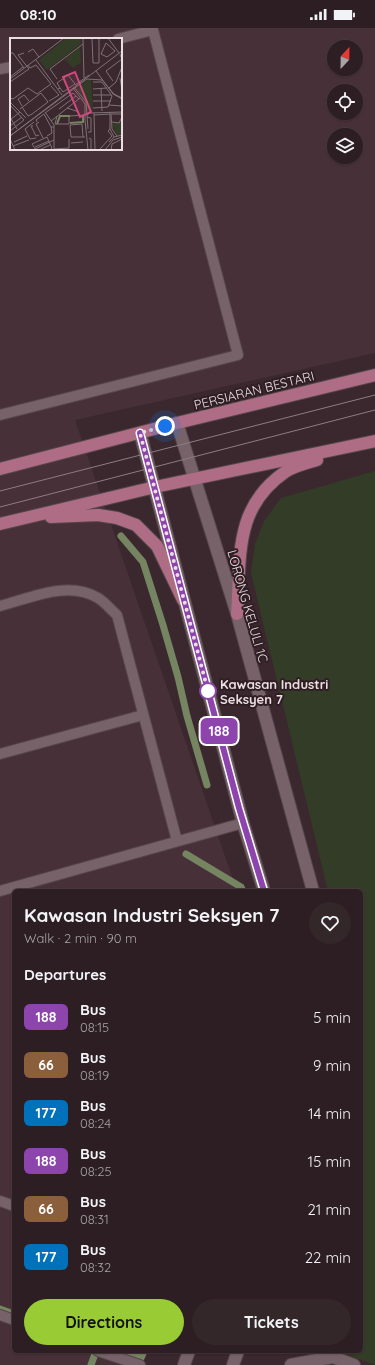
<!DOCTYPE html>
<html lang="en">
<head>
<meta charset="utf-8">
<style>
  :root { --surface:#2c1e22; --page:#34272a; --text:#f1f3f6; --muted:#a6a2a5; --line:#483c40; --accent:#99cb35 }
  body { margin:0; font-family:Quicksand,sans-serif; background:var(--page); color:var(--text); height:100vh; display:flex; flex-direction:column; font-size:15px; white-space:nowrap }
  * { box-sizing:border-box; margin:0 }
  p { font-size:13px; color:var(--muted) }
  .icon { flex:none; width:22px; height:22px; fill:none; stroke:currentColor; stroke-width:2; stroke-linecap:round; stroke-linejoin:round }
  .map { position:relative; flex:1; overflow:hidden }
  .details { position:absolute; left:12px; top:861px; width:351px; height:464px; display:flex; flex-direction:column; background:var(--surface); border-radius:6px; box-shadow:0 1px 3px #0004,0 0 0 1px var(--line) }
  .details>* { flex:none }
  .badge { padding:0 8px; border-radius:6px; font-size:14px; line-height:26px }
  .needle { width:26px; rotate:22deg }
  .buttons { position:absolute; left:327px; top:12px; display:grid; gap:8px }
  .buttons a { display:grid; place-items:center; width:36px; height:36px; border-radius:50%; background:var(--surface); box-shadow:0 1px 3px #0004,0 0 0 1px var(--line); font-size:20px }
  .you { position:absolute; width:20px; height:20px; margin:-10px; border:3px solid #fff; border-radius:50%; background:#1a73e8; box-shadow:0 0 0 6px #1a73e833 }
  .map>.badge { position:absolute; translate:-50% -50%; box-shadow:0 0 0 2px #fff }
  h2 { padding:0 12px; font-size:15px; line-height:36px }
  .round { display:grid; place-items:center; flex:none; width:42px; height:42px; border-radius:21px; background:var(--page) }
  .overview { display:flex; align-items:center; justify-content:space-between; height:68px; padding:0 12px }
  h1 { font-size:19px; font-weight:800; line-height:30px }
  .action { display:flex; gap:8px; margin-top:auto; padding:8px 12px }
  .action a { flex:1; height:46px; border-radius:24px; background:var(--accent); color:#111; font-size:16px; font-weight:800; line-height:46px; text-align:center }
  .action a+a { background:var(--page); color:var(--text) }
  ul { padding:0; list-style:none }
  li { display:flex; align-items:center; gap:12px; height:48px; padding:0 12px }
  li div { flex:1 }
  li b { display:block; font-size:15px }
  li em { font-style:normal }
  li .badge { min-width:44px; font-weight:700; text-align:center }
  .status { display:flex; justify-content:space-between; align-items:center; height:28px; padding:0 20px; background:var(--surface); direction:ltr }
  .status svg { height:11px; fill:currentColor }
  .map>svg:first-child { display:block }
  .built { fill:#483038; fill-rule:evenodd }
  .green { fill:#333c26 }
  .lines { fill:none; stroke-linecap:round; stroke-linejoin:round }
  .stream { stroke:#758461; stroke-width:7 }
  .service-casing { stroke:#55464b; stroke-width:12 }
  .minor-casing { stroke:#55464b; stroke-width:14 }
  .tertiary-casing { stroke:#55464b; stroke-width:14 }
  .primary-casing { stroke:#55464b; stroke-width:14 }
  .service { stroke:#766268; stroke-width:10 }
  .minor { stroke:#766268; stroke-width:12 }
  .tertiary { stroke:#766268; stroke-width:12 }
  .primary { stroke:#af6d85; stroke-width:12 }
  .tram { stroke:#8c7d82; stroke-width:1 }
  .line-casing { stroke:#fff; stroke-width:9 }
  .line { stroke:#8e44ad; stroke-width:6 }
  .walk { stroke:#eadee1; stroke-width:4; stroke-dasharray:0 7.2 }
  .stop-dot { fill:#fff; stroke:#8e44ad; stroke-width:2 }
  .labels { text-anchor:middle; dominant-baseline:central; stroke-width:4; stroke-linejoin:round; paint-order:stroke }
  .street-label { font-size:13px; fill:#eadee1; stroke:#2f1e24 }
  .stop-label { font-size:13px; font-weight:bold; fill:#eadee1; stroke:#2f1e24; text-anchor:start }
  .inset-river { fill:none; stroke:#758461; stroke-width:2 }
  .inset-road { fill:none; stroke:#807176; stroke-width:1 }
  .view { fill:#cc4a7c; fill-opacity:0.15; stroke:#cc4a7c; stroke-width:2 }
  .inset-edge { fill:none; stroke:#eadee1; stroke-width:2 }
</style>
</head>
<body>
<div class="status"><b>08:10</b><svg viewBox="0 0 49 12"><path d="M0 12V9h3v3zM5 12V6h3v6zM10 12V3h3v9zM15 12V0h3v12zM26 1h20v11H26zM47 4h2v5h-2z"/></svg></div>
<div class="map">
<svg width="375" height="1337" viewBox="0 0 375 1337">
  <rect width="100%" height="100%" fill="#3a282e"/>
  <path class="built" d="M0,0h375v325l-300,67 162,471h-223v460h121l-5,14h-130zM11,11h110v110h-110zM334,19h22v22h-22zM334,63h22v22h-22zM334,107h22v22h-22z"/>
  <path class="green" d="M375,443v894l-37,-14h23v-460h-33l-77,-318 4,-29 9,-23 17,-23z"/>
  <g class="lines">
    <g class="stream">
      <path d="M121,508l22,26 20,63 15,52 9,39 20,69"/>
      <path d="M186,826l55,33 2,4"/>
      <path d="M0,1281l14,5"/>
      <path d="M121,1323l20,7 3,-7"/>
      <path d="M91,1337l5,-14"/>
    </g>
    <defs>
      <g id="service">
        <path d="M0,41l11,-2"/>
        <path d="M0,387l238,-60 -85,-325 -35,9"/>
        <path d="M0,578c31,-8 68,-26 98,-8 7,4 13,12 19,17l60,226"/>
        <path d="M0,726l143,-39"/>
        <path d="M0,863l243,-68"/>
        <path d="M0,1173l14,5"/>
        <path d="M0,1287l14,5"/>
        <path d="M98,1323l42,14"/>
      </g>
      <path id="minor" d="M291,1337l42,-8 21,8"/>
      <g id="tertiary">
        <path d="M177,395l60,191 76,277"/>
        <path d="M140,405l103,390 21,68"/>
        <path d="M184,1337l5,-14"/>
        <path d="M233,1337l5,-14"/>
      </g>
      <g id="primary">
        <path d="M0,441l177,-46 198,-48"/>
        <path d="M51,489l47,-2 19,3 19,7 21,21 26,54"/>
        <path d="M0,496l155,-37 220,-46"/>
        <path d="M237,586c4,-56 -4,-106 48,-142 9,-6 21,-9 32,-12"/>
      </g>
    </defs>
    <use href="#service" class="service-casing"/>
    <use href="#minor" class="minor-casing"/>
    <use href="#tertiary" class="tertiary-casing"/>
    <use href="#primary" class="primary-casing"/>
    <use href="#service" class="service"/>
    <use href="#minor" class="minor"/>
    <use href="#tertiary" class="tertiary"/>
    <use href="#primary" class="primary"/>
    <g class="tram">
      <path d="M0,463l375,-96"/>
      <path d="M0,479l375,-97"/>
    </g>
  </g>
  <g class="lines">
    <defs>
      <path id="line" d="M140,405l99,375 25,83"/>
    </defs>
    <use href="#line" class="line-casing"/>
    <use href="#line" class="line"/>
    <path class="walk" d="M165,398l-25,7 68,258"/>
  </g>
  <circle class="stop-dot" cx="208" cy="663" r="8"/>
  <g class="labels">
    <g class="street-label">
      <text transform="translate(254 362) rotate(-14)">PERSIARAN BESTARI</text>
      <text transform="translate(248 578) rotate(74)">LORONG KELULI 1C</text>
    </g>
    <g class="stop-label">
      <text x="220" y="656">Kawasan Industri<tspan x="220" dy="15">Seksyen 7</tspan></text>
    </g>
  </g>
  <g transform="translate(10 10)">
    <rect width="112" height="112" fill="#3a282e"/>
    <path d="M56,0h15v6l-34,26 -8,-10zM70,9l1,15 -8,6 -8,-9zM79,41l2,1 2,32 -6,-1 -10,-22zM112,83v13l-5,1 -5,-11z" fill="#333c26"/>
    <path class="inset-river" d="M60,85l13,-1v-6M47,86l3,-8h10"/>
    <path class="inset-road" d="M73,0l1,40M82,0l1,25h6v-25M98,0l11,15M96,5l9,8 -8,6 -6,-3zM18,14l5,-3 6,8M0,15h3l11,15M26,22l26,35M86,33l17,23 9,5M0,39l13,-10M110,40l2,12M0,41l54,-41M47,41l-7,-10 33,-25M103,43l-7,-10 16,-12 -2,-4 2,-1M0,44l19,-13 -11,-14 6,-2M83,44h9l10,14 -4,11 -15,1M65,47l14,-10M64,49l12,15 2,27M63,50l12,16v16M91,50l1,23M99,50l7,-6 6,-15M48,51l2,-1 3,4 12,-8 -7,-9 -11,8 3,5M83,51l14,-1M83,57h18M0,60l3,1 15,-11 9,6 14,-10 -15,-19 -6,3 -2,-3M39,63l10,-6 -8,-9M83,63h18M0,64l16,16M0,67l14,15 -14,11M99,67l13,1M12,68l-4,-7 6,-4 5,6M12,69l6,9 4,-2M57,70l12,4M10,71l21,-16 7,9 -16,12M49,71l17,-13M35,74l9,13v25M100,74v17l4,8M35,75l28,-20 6,6M84,75l1,37M77,77l3,-2 32,-1M84,77l16,-1M47,78l-2,8h14v-7M60,78l15,-1M0,79l7,12M77,79l4,1v14h-3M0,82l10,-8M75,82l3,30M41,83l29,-23M24,84l-9,7 5,10 6,-1M27,84l-1,-2 8,-6 7,13M29,84l-3,2 7,14M102,84l7,1 3,-6M0,88l12,-9M23,88h-2l5,10 3,-1M0,98l112,-85M0,98l77,-57 15,1 12,14 8,4M37,98l5,-3 -1,-6h3M107,98l-5,-7 -1,-15h11M73,99l-1,-13 -12,1 1,12h14M79,100l2,1v11M0,101l5,11M4,104l13,-6M99,104l5,-5 8,-2M61,105l12,-1M3,108l16,-6M25,109l14,-6M25,111l19,-9M44,111l15,-1v-9M26,112l-4,-6 15,-7 5,11 -2,2M29,112l11,-5M89,112l13,-14 -4,-5 2,-2M95,112l8,-10 9,-3M101,112l1,-6 10,-5"/>
    <path class="view" d="M65,34l16,40 -11,5 -17,-40z"/>
    <rect width="112" height="112" class="inset-edge"/>
  </g>
</svg>
<div class="buttons">
<a><svg class="needle" viewBox="-14 -14 28 28"><path d="M0-13l5 13h-10z" fill="#e53935"/><path d="M0 13l5-13h-10z" fill="#a6a2a5"/></svg></a>
<a><svg class="icon" aria-label="locate" viewBox="0 0 24 24"><circle cx="12" cy="12" r="6"/><path d="M12 2v4M12 18v4M2 12h4M18 12h4"/></svg></a>
<a><svg class="icon" aria-label="layers" viewBox="0 0 24 24"><path d="M12 4l9 5-9 5-9-5zM3 14l9 5 9-5"/></svg></a>
</div>
<div class="you" style="left:165px;top:398px"></div>
<b class="badge" style="left:219px;top:703px;background:#8e44ad;color:#fff">188</b>
<section class="details">
<div class="overview"><div><h1>Kawasan Industri Seksyen 7</h1><p>Walk · 2 min · 90 m</p></div><a class="round"><svg class="icon" aria-label="heart" viewBox="0 0 24 24"><path d="M12 20l-8-8c-3-5 5-10 8-4 3-6 11-1 8 4z"/></svg></a></div>
<h2>Departures</h2>
<ul>
<li><span class="badge" style="background:#8e44ad;color:#fff">188</span><div><b>Bus</b><p>08:15</p></div><em>5 min</em></li>
<li><span class="badge" style="background:#8b5e3c;color:#fff">66</span><div><b>Bus</b><p>08:19</p></div><em>9 min</em></li>
<li><span class="badge" style="background:#0072bc;color:#fff">177</span><div><b>Bus</b><p>08:24</p></div><em>14 min</em></li>
<li><span class="badge" style="background:#8e44ad;color:#fff">188</span><div><b>Bus</b><p>08:25</p></div><em>15 min</em></li>
<li><span class="badge" style="background:#8b5e3c;color:#fff">66</span><div><b>Bus</b><p>08:31</p></div><em>21 min</em></li>
<li><span class="badge" style="background:#0072bc;color:#fff">177</span><div><b>Bus</b><p>08:32</p></div><em>22 min</em></li>
</ul>
<div class="action"><a>Directions</a><a>Tickets</a></div>
</section>
</div>
</body>
</html>
